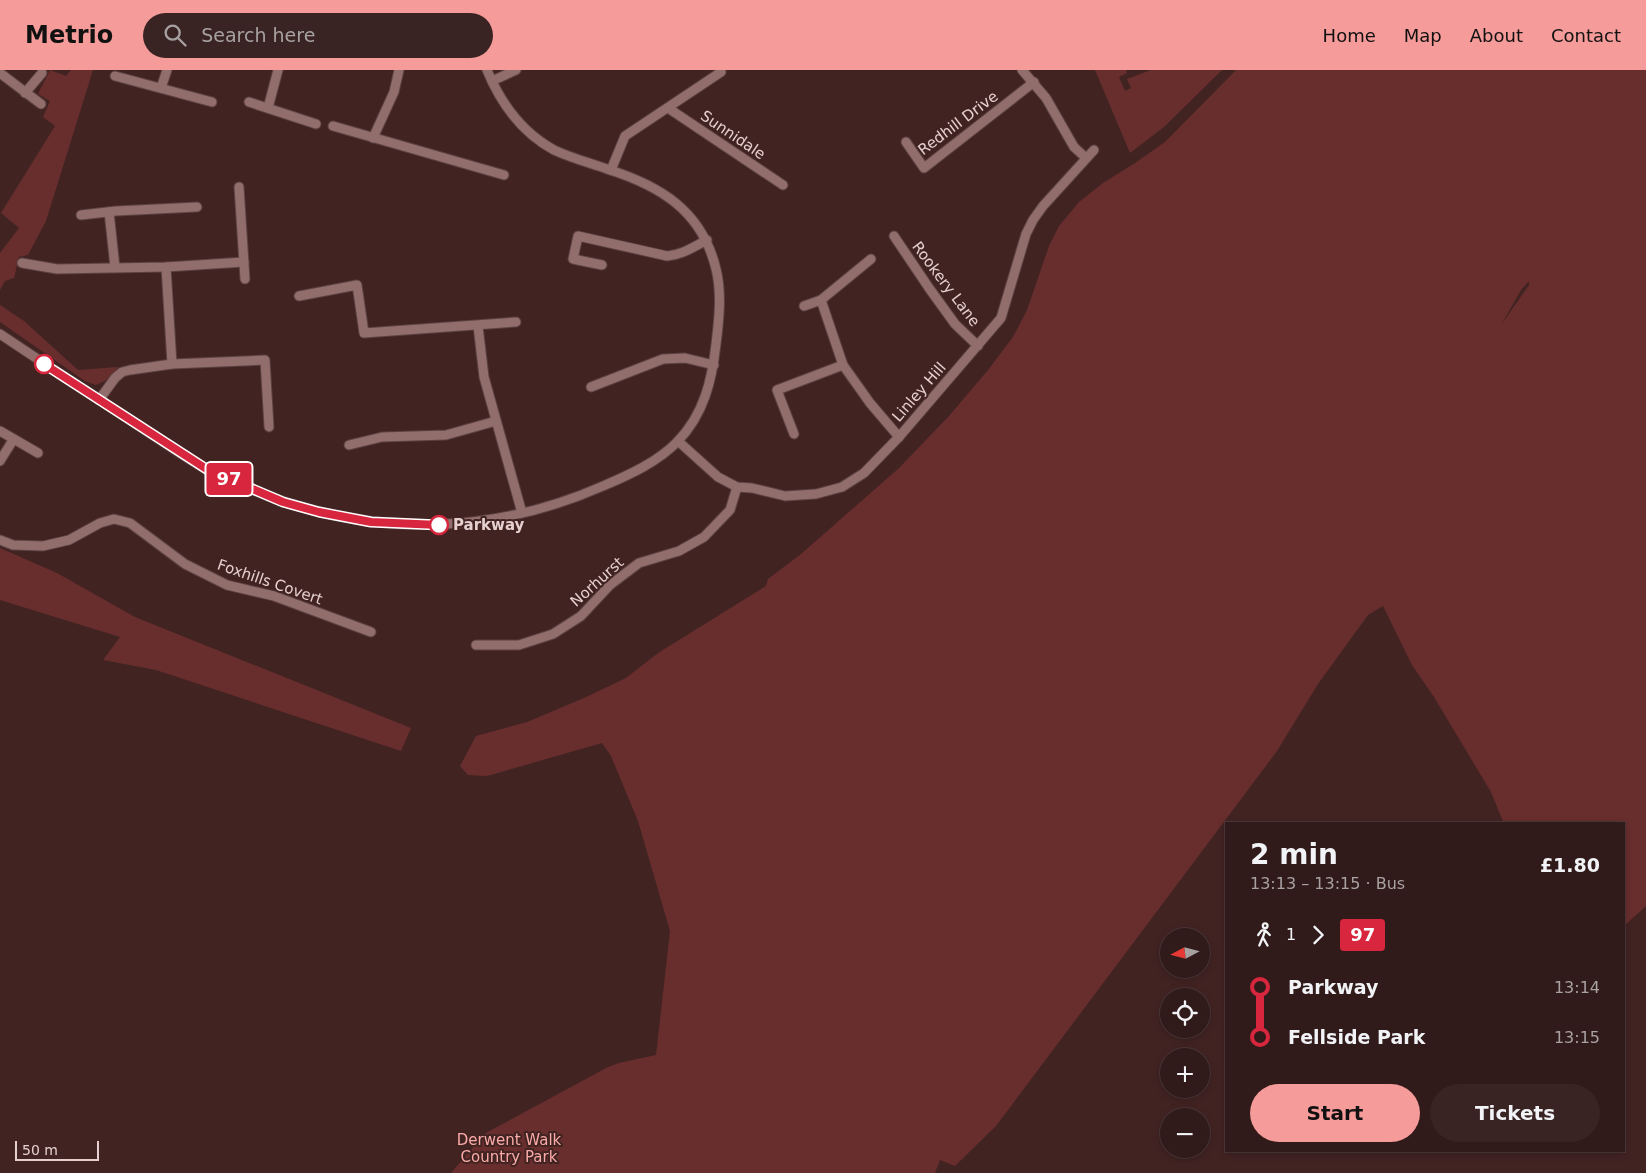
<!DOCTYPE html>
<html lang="en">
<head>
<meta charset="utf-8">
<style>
  :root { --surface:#311a1a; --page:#392323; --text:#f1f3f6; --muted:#a8a1a2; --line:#4c3839; --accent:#f59b99 }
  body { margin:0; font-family:"DejaVu Sans",sans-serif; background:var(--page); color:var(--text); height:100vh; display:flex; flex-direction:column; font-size:19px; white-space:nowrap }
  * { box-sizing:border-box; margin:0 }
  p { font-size:16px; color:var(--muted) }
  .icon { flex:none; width:28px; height:28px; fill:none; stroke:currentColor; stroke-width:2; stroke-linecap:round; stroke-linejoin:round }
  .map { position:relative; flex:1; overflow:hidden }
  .sheet { position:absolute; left:1225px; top:752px; width:400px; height:330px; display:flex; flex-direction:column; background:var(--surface); border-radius:0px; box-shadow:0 2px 8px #0003,0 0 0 1px var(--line) }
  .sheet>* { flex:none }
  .badge { padding:0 10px; border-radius:4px; font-size:18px; line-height:32px }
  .needle { width:32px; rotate:263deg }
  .fabs { position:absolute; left:1160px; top:858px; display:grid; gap:10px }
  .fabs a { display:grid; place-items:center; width:50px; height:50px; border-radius:50%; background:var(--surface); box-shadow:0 2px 8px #0003,0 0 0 1px var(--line); font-size:25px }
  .scale { position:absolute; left:15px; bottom:12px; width:84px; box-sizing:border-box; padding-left:5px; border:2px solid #e5d0cf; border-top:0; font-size:14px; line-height:18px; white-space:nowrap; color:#e5d0cf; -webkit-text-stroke:4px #412322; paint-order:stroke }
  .map>.badge { position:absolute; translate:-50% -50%; box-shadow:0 0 0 2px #fff }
  .legs { display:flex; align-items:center; gap:8px; height:55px; padding:0 25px; font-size:16px }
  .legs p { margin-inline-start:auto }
  .head { display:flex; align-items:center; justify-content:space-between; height:85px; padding:0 25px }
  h1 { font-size:28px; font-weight:600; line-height:38px }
  .primary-button { display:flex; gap:10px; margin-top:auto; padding:10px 25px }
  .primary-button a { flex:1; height:58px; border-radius:30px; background:var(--accent); color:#111; font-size:20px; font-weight:600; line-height:58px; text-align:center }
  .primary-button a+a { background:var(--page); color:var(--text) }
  ul { padding:0 25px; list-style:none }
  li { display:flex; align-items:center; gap:18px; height:50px; font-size:19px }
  li i { display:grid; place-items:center; width:8px; height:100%; margin:0 6px; background:currentColor }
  li i::after { content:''; width:12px; height:12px; margin:-6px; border:4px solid; border-radius:50%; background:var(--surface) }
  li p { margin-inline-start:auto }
  li:first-child i { background:linear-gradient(#0000 50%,currentColor 0) }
  li:last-child i { background:linear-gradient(currentColor 50%,#0000 0) }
  header { display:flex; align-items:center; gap:30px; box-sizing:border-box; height:70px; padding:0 25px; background:var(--accent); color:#111 }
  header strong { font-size:24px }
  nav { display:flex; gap:28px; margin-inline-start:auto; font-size:18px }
  .search { width:350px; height:45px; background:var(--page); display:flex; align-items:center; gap:12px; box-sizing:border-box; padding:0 18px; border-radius:28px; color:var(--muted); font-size:19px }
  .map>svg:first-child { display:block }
  .green { fill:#682e2e; fill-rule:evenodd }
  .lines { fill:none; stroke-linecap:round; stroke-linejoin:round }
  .minor-casing { stroke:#5c4242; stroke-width:11 }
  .minor { stroke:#916d6b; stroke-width:9 }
  .line-1-casing { stroke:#fff; stroke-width:11 }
  .line-1 { stroke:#d7263d; stroke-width:8 }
  .stop-1-dot { fill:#fff; stroke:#d7263d; stroke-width:2.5 }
  .labels { text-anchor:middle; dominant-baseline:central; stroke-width:4; stroke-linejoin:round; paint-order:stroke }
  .street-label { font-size:15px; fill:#e5d0cf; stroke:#412322 }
  .stop-label { font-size:15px; font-weight:bold; fill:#e5d0cf; stroke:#412322; text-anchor:start }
  .park-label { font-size:15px; fill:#faaaa7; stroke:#412322 }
</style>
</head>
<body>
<header>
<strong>Metrio</strong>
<div class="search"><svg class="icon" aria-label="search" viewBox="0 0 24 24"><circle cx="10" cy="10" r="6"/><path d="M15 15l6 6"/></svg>Search here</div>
<nav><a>Home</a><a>Map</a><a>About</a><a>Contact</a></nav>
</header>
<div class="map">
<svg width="1646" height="1103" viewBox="0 0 1646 1103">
  <rect width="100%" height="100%" fill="#412322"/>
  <g class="green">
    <path d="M50,0l16,6 5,-6h22l-47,151 -18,34 -9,2 -5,21 -9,3 -5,9v-37l19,-25 -18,-15 54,-87 -12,-9 7,-16 -12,-7z"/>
    <path d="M1095,0h31l1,3 -8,4 6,14 6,-3 -4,-9 24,-9h71l-58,57 -34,26z"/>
    <path d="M1236,0h410v836l-22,20v-102h-120l-13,-32 -57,-95 -22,-32 -29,-59 -15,9 -50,69 -41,67 -281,375 -41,40 -15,-6 -5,13h-484l33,-39 124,-67 11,-4 37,-8 14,-124 -32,-110 -27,-65 -9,-13 -115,33 -19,-1 -8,-9 16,-30 51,-14 57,-24 42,-20 32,-25 108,-67 2,-7 33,-25 98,-86 50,-52 39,-46 25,-33 14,-27 22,-64 10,-20 20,-24 24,-19 32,-20 30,-21zM1529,211v4l-28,40 20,-35z"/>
    <path d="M0,235l24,16 54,49 40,-3 -9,12 -13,6 -11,-4 -85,-59z"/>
    <path d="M0,478l57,25 78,44 276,111 -10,23 -245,-81 -53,-10 17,-23 -120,-37z"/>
  </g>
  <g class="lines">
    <defs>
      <g id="minor">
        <path d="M1022,0l24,28 28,49 12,11"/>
        <path d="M0,3l41,31"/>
        <path d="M115,6l97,26"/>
        <path d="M492,11l24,-11"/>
        <path d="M161,18l6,-18"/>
        <path d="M25,23l17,-20"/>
        <path d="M249,32l67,22"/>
        <path d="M268,38l10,-38"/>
        <path d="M668,38l115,77"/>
        <path d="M333,56l171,49"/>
        <path d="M373,68l21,-46 5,-22"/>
        <path d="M906,72l18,26 110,-86"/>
        <path d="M611,100l14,-34 96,-64"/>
        <path d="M239,117l6,92"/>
        <path d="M109,142l6,55"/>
        <path d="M81,145l35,-4 81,-4"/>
        <path d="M894,166l35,52 26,36 23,22"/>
        <path d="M22,193l35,6 109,-2 78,-5"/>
        <path d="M602,195l-29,-6 5,-23 89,20c15,-1 26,-9 40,-16"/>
        <path d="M166,197l6,97"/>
        <path d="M299,226l58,-11 7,48 152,-11"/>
        <path d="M821,230l22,65 27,38 29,34"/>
        <path d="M804,236l17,-6 50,-41"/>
        <path d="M478,256l6,51 38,136"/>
        <path d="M0,264c42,28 84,56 126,83 26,17 51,35 78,51 11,7 23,11 35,16 15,6 30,13 46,18 106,35 216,29 318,-16 26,-11 55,-24 75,-45 26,-27 34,-61 38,-97 3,-24 6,-51 0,-75 -14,-58 -55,-83 -109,-100 -17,-6 -36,-11 -53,-19 -33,-18 -53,-46 -67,-80"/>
        <path d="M591,317l72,-28 22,-1 29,7"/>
        <path d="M99,330l16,-22 7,-6 8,-2 42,-6 93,-4 4,67"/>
        <path d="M0,361l38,22"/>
        <path d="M794,364l-17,-44 66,-25"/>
        <path d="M678,371l40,36 19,10 15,1 33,8 31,-2 26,-7 22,-14 35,-36 102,-119 25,-84 7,-14 10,-14 51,-56"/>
        <path d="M349,375l33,-8 64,-2 50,-14"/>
        <path d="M0,391l13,-21"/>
        <path d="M0,470l13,5 30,1 26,-6 31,-17 14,-4 16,4 55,41 42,21 47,11 97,36"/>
        <path d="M476,575h43l34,-11 28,-18 29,-31 29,-22 40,-12 25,-14 26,-27 7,-23"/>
      </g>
    </defs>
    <use href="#minor" class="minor-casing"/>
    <use href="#minor" class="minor"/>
  </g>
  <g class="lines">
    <defs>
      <path id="line-1" d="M44,294l164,106 75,32 36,10 52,10 68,3"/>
    </defs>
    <use href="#line-1" class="line-1-casing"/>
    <use href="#line-1" class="line-1"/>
  </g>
  <g class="stop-1-dot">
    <circle cx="44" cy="294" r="9"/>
    <circle cx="439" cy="455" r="9"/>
  </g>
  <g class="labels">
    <g class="street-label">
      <text transform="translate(958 53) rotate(-37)">Redhill Drive</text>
      <text transform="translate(733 65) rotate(34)">Sunnidale</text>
      <text transform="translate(946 214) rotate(53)">Rookery Lane</text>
      <text transform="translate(919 322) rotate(-49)">Linley Hill</text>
      <text transform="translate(270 512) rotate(19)">Foxhills Covert</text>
      <text transform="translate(597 512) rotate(-42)">Norhurst</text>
    </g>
    <g class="stop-label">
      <text x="453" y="455">Parkway</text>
    </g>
    <g class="park-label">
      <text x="509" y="1070">Derwent Walk<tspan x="509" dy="17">Country Park</tspan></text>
    </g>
  </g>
</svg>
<div class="fabs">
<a><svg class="needle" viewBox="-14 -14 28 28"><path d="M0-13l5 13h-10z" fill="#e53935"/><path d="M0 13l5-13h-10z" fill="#a8a1a2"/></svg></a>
<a><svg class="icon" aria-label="locate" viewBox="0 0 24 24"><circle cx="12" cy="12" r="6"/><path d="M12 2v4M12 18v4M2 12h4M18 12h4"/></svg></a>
<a>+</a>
<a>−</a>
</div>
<div class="scale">50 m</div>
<b class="badge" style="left:229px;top:409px;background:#d7263d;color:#fff">97</b>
<section class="sheet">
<div class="head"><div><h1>2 min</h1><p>13:13 – 13:15 · Bus</p></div><b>£1.80</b></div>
<div class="legs"><svg class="icon" aria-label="walk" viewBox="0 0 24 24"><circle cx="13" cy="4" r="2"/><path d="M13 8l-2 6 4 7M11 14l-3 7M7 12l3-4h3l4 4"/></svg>1<svg class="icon" aria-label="forward" viewBox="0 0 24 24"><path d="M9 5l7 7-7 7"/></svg><b class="badge" style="background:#d7263d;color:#fff">97</b></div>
<ul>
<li><i style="color:#d7263d"></i><b>Parkway</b><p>13:14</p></li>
<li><i style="color:#d7263d"></i><b>Fellside Park</b><p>13:15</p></li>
</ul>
<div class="primary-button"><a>Start</a><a>Tickets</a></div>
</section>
</div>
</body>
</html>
